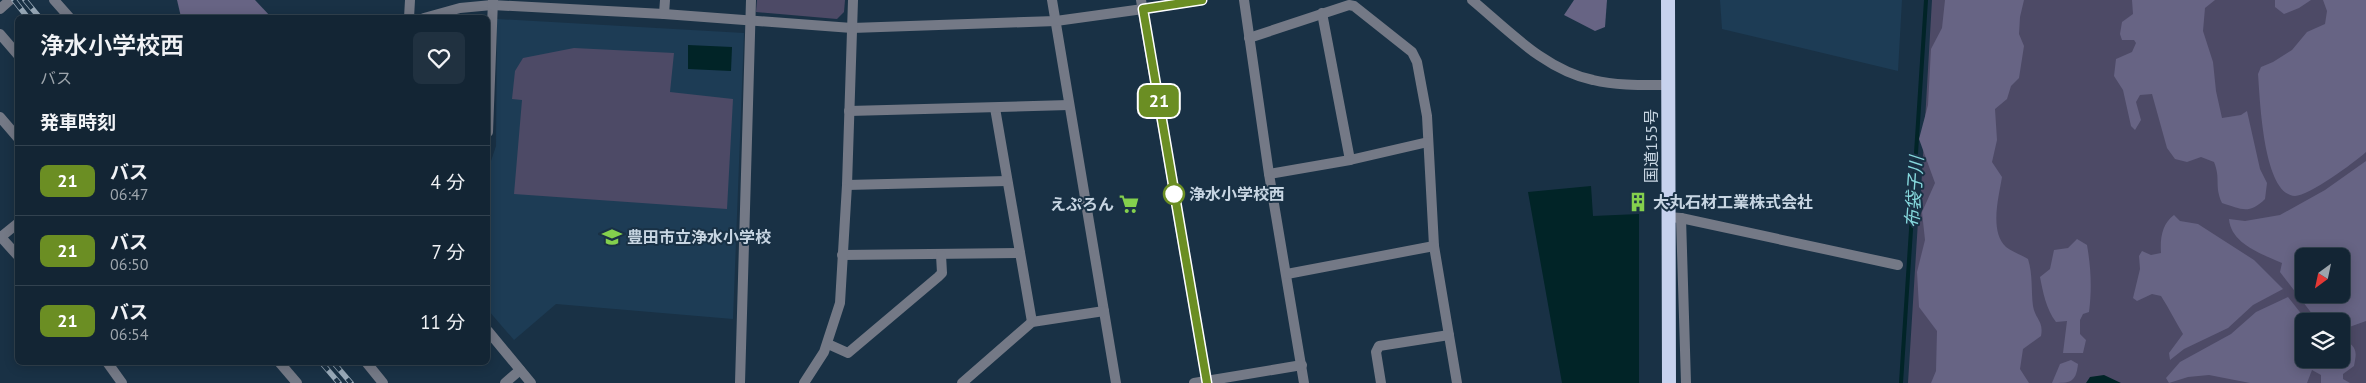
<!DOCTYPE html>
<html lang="ja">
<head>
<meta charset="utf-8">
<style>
  :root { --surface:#132534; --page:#203140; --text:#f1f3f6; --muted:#9da5ac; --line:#32424f }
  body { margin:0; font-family:"PT Sans","Noto Sans JP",sans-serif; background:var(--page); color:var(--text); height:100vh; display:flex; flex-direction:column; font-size:19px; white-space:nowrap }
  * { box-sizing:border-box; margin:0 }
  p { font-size:16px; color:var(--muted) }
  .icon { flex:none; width:28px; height:28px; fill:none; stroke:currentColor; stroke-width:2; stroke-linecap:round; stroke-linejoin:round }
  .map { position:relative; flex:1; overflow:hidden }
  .side { position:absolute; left:15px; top:15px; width:475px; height:350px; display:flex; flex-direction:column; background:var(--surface); border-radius:8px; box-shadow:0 2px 12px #0003,0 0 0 1px var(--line) }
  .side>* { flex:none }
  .badge { padding:0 10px; border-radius:8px; font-size:18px; line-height:32px }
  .needle { width:32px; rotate:213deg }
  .buttons { position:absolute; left:2295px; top:248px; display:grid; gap:10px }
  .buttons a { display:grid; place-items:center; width:55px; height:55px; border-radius:8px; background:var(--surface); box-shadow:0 2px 12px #0003,0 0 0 1px var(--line); font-size:25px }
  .map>.badge { position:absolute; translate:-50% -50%; box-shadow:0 0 0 2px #fff }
  h2 { padding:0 25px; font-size:19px; line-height:45px }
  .round { display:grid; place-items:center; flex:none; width:52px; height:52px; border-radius:8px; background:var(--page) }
  .headline { display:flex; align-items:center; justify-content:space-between; height:85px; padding:0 25px }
  h1 { font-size:24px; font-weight:600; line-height:38px }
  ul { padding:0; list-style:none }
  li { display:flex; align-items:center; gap:15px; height:70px; padding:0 25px; border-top:1px solid var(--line) }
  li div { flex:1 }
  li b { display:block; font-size:19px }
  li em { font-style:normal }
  li .badge { min-width:55px; font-weight:700; text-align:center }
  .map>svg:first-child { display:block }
  .built { fill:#1d3c55 }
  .green { fill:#4d4a66; fill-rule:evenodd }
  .forest { fill:#676484; fill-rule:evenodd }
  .water { fill:#012427 }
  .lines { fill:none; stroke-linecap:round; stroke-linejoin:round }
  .stream { stroke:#012427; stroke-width:4 }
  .minor { stroke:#747986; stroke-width:10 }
  .tertiary { stroke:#747986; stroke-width:10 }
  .trunk { stroke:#c7d2ee; stroke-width:14 }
  .rail-casing { stroke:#98a9b8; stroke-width:5.5 }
  .rail { stroke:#193145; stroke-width:4; stroke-dasharray:11; stroke-linecap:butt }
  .line-casing { stroke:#fff; stroke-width:11 }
  .line { stroke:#6b8e23; stroke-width:8 }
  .stop-dot { fill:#fff; stroke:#6b8e23; stroke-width:2.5 }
  .labels { text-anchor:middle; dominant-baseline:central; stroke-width:4; stroke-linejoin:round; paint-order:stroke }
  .street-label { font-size:16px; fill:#c7d5e2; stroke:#193145 }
  .stop-label { font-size:16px; font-weight:bold; fill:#c7d5e2; stroke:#193145; text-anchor:start }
  .poi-label { font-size:16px; font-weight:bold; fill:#c7d5e2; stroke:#193145; text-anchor:start }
  .water-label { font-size:18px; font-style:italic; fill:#85d7dc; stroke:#193145 }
</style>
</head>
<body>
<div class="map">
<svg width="2366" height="383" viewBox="0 0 2366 383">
  <rect width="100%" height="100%" fill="#193145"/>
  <g class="built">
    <path d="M1720,0h182l-4,71 -176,-42z"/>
    <path d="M497,19l247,14 -11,286 -177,-15 -42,36 -26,-30v-140l8,-24z"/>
  </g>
  <g class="green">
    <path d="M757,0h88l-1,12 -7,7 -81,-7z"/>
    <path d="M1932,0h434v383h-458l10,-162 5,-13 -2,-18zM2304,256h37v38h-37zM2304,321h37v38h-37z"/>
    <path d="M574,48l100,5 -4,39 63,7 -6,110 -213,-15 8,-94 -10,-1 3,-28 8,-13z"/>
  </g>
  <g class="forest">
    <path d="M177,0h78l16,17h-90z"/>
    <path d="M1574,0h33l-2,27 -10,4 -31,-16z"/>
    <path d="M1945,0h79l-4,17 -1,17 5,12 -5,32 -8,8 -4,13 -12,10 2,31 -5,22 10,15c-3,19 -13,54 4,70 6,5 16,8 22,12 5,16 3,31 5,47 2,13 11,15 8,30l-18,13 -3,20 9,14h-98l5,-12 1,-40 -18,-24 -2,-35 8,-32 -3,-28 13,-29 -16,-44 9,-34 3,-56 11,-21z"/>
    <path d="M2132,0h83l-10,8 -2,23 10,31 3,29 6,27 19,-3 6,-4 13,58 7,14 -2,16c-16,16 -24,10 -43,4 -8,-17 -1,-24 -8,-41l-13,-5 -14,5 -12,-3 -8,-11 -15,-54 -12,1 -4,7 5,18 -6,10 -4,-4 -8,-36 -9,-14 2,-17 16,-7 4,-9 -2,-3h-12l-2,-6 2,-12 11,-8z"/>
    <path d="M2275,0h36l-12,8 -15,6 -9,-7z"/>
    <path d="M2323,0h43v152c-11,10 -57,44 -71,44 -32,-1 -35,-98 -37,-122l3,-7 12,-5 19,-12 15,-18 18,-8 2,-13z"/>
    <path d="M2366,161v160l-25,9v-9h-22l-3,-2 -36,-47 2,-9c-20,-9 -51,-19 -53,-44l16,2 35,-6 45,-25zM2304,256h37v38h-37z"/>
    <path d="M2174,215l6,6 18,3 56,36 29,29 -30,16 -25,23 -44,21 -14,11 -1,-7 14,-19c-8,-13 -14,-26 -22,-38l-9,-2 -15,7 -4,-3 7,-29 -1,-13 3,-5 9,4 10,-2c-1,-15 1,-29 13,-38z"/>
    <path d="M2077,239l10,6c4,23 5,44 2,67l-6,2 -3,6v14l6,6 -3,13h-20l4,-32 -11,1c-10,-13 -13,-30 -16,-45l10,-8 4,-19 14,-2z"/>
    <path d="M2288,297l19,24h-3v38h37v-15l7,-2c10,7 8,13 6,24l-11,8v5l7,4h-29v-8l-9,-5 -5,13h-57l-41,-8 -21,2 -19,6 -3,-5 14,-16 51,-28 25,-22z"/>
    <path d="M2071,360l7,4c-2,19 -8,19 -26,19l8,-19z"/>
  </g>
  <g class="water">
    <path d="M688,45l44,2 -1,24 -43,-2z"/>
    <path d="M1591,186l2,30 46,-2v169h-77l-34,-191z"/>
    <path d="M2104,375l17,8h-35l4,-6z"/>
  </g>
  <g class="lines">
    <path class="stream" d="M1901,383l25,-383"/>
    <g class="minor">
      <path d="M54,0l16,18"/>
      <path d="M1052,0l64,383"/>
      <path d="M1244,0l25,174 35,209"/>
      <path d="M0,9l10,-9"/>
      <path d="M1322,13l28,147"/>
      <path d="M664,14l1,-14"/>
      <path d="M409,18l1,-18"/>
      <path d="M424,18l36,-10 32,-3 172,9 188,14 204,-7 87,-12"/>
      <path d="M0,34l18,21"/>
      <path d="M1249,38l100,-33 5,1 58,46 5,10 10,54 7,130 23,137"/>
      <path d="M995,108l37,214"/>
      <path d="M849,111l220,-6"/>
      <path d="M0,117l18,21"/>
      <path d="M488,132l5,-132"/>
      <path d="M1269,174l81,-14 78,-18"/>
      <path d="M847,185l160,-4"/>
      <path d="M1668,217l13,1 217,47"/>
      <path d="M1681,218l5,165"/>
      <path d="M0,236l18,20"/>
      <path d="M1,237l17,-14"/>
      <path d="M842,255l178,-2"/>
      <path d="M1287,274l147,-28"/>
      <path d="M828,344l20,9 90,-76 4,-4 -1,-18"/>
      <path d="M107,362l15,21"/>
      <path d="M279,362l18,21"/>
      <path d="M366,362l17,21"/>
      <path d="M505,383l15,-13"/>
      <path d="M740,383l11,-383"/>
      <path d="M804,383l20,-31 16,-49 7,-118 6,-185"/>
      <path d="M962,383l70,-61 72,-11"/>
      <path d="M1194,383l108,-18"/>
      <path d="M1381,383l-5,-31 3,-6 70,-11"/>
    </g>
    <g class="tertiary">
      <path d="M1141,0l66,383"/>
      <path d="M1472,0c36,30 73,70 121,80 25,6 51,5 76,5"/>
      <path d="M1143,9l59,-9"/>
      <path d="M488,331l43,52"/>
    </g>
    <path class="trunk" d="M1668,0l1,383"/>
    <defs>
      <g id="rail">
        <path d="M14,0l14,18"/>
        <path d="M25,0l15,18"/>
        <path d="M321,362l18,21"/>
        <path d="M333,362l18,21"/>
      </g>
    </defs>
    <use href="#rail" class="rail-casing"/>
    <use href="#rail" class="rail"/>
  </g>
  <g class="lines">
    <defs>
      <path id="line" d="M1202,0l-59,9 64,374"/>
    </defs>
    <use href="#line" class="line-casing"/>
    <use href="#line" class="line"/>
  </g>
  <defs>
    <symbol id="building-bare" viewBox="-9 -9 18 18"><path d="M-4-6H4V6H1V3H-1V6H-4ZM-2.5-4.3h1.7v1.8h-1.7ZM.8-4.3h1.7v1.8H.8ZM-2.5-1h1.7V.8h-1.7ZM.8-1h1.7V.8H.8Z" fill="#84d04d" stroke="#193145" stroke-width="2.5" paint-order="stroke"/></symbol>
    <symbol id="supermarket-bare" viewBox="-9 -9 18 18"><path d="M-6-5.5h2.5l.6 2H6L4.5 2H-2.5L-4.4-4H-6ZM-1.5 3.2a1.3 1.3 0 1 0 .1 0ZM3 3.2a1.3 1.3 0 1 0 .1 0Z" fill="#84d04d" stroke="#193145" stroke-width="2.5" paint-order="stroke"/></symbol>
    <symbol id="school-bare" viewBox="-9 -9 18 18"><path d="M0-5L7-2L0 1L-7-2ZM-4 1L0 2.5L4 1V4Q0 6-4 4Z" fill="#84d04d" stroke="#193145" stroke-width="2.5" paint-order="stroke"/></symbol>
  </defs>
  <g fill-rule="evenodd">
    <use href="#building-bare" x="1624" y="188" width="28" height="28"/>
    <use href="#supermarket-bare" x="1115" y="190" width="28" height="28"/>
    <use href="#school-bare" x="598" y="223" width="28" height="28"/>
  </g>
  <circle class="stop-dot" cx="1174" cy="194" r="10"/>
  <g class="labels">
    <g class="street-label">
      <text transform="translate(1651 146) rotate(-90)">国道155号</text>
    </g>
    <g class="stop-label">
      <text x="1189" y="194">浄水小学校西</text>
    </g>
    <g class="poi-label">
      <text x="1653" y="202">大丸石材工業株式会社</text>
      <text x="1114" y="204" text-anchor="end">えぷろん</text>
      <text x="627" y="237">豊田市立浄水小学校</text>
    </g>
    <g class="water-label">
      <text transform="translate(1914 192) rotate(-86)">布袋子川</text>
    </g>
  </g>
</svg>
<div class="buttons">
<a><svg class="needle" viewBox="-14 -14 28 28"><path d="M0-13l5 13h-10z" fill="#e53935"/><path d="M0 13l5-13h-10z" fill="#9da5ac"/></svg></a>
<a><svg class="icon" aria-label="layers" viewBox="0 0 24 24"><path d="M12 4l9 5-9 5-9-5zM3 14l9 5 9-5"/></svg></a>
</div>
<b class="badge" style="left:1159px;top:101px;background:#6b8e23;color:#fff">21</b>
<section class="side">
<div class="headline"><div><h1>浄水小学校西</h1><p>バス</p></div><a class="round"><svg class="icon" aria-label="heart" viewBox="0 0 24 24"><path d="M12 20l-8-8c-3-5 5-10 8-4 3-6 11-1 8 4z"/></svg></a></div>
<h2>発車時刻</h2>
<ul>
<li><span class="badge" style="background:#6b8e23;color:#fff">21</span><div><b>バス</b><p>06:47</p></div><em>4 分</em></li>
<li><span class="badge" style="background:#6b8e23;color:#fff">21</span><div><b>バス</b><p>06:50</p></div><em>7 分</em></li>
<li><span class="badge" style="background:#6b8e23;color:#fff">21</span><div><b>バス</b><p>06:54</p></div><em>11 分</em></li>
</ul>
</section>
</div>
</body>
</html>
